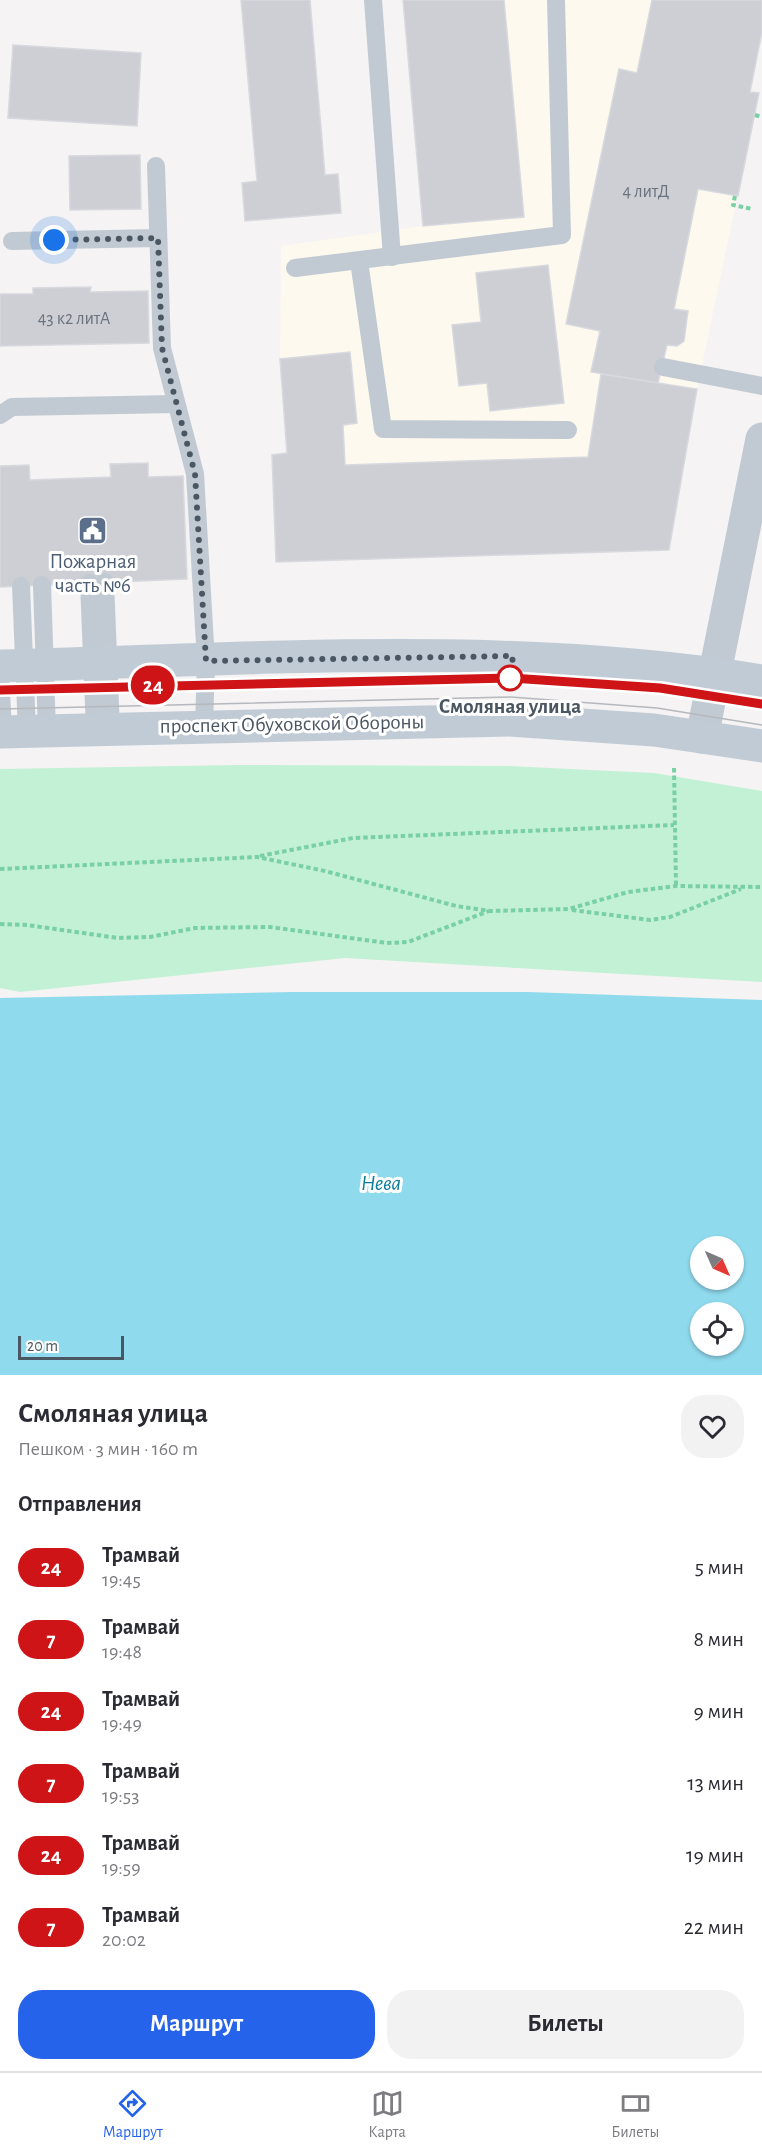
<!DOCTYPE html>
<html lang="ru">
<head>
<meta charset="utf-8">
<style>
  :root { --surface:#fff; --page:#f2f2f3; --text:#2b2b33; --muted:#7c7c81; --line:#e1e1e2; --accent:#2563eb }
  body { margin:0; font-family:"Alegreya Sans",sans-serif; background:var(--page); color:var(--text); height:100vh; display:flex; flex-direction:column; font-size:22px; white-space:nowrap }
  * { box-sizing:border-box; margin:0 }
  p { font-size:20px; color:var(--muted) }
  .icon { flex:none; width:33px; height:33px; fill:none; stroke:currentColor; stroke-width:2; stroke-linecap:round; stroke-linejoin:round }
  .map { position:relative; height:1375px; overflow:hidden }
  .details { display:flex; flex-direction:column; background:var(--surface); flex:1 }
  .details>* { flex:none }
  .badge { padding:0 12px; border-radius:20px; font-size:21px; line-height:39px }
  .needle { width:39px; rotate:135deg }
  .controls { position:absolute; left:690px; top:1236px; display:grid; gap:12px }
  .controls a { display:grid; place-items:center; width:54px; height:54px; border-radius:50%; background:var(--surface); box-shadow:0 2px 4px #0004; font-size:30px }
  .scale { position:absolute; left:18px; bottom:15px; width:106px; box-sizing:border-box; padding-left:6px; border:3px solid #4a5661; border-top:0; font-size:16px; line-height:21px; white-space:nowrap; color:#4a5661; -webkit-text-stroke:4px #fff; paint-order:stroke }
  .you { position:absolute; width:30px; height:30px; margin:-15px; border:4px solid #fff; border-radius:50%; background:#1a73e8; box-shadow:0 0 0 9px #1a73e833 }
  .map>.badge { position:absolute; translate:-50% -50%; box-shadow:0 0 0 3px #fff }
  h2 { padding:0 18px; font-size:22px; line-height:54px }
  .round { display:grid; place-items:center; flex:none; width:63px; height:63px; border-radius:24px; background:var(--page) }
  .overview { display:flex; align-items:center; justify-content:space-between; height:102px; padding:0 18px }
  h1 { font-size:28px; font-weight:700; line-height:45px }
  .cta { display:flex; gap:12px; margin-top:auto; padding:12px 18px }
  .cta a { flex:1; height:69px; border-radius:24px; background:var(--accent); color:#fff; font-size:24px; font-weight:700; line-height:69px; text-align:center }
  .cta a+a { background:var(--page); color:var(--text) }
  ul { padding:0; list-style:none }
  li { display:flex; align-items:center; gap:18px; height:72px; padding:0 18px }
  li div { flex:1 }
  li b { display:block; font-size:22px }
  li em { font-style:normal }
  li .badge { min-width:66px; font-weight:700; text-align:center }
  .dock { display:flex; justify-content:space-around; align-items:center; height:84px; border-top:2px solid var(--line); background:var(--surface); font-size:16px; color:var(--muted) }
  .dock a { display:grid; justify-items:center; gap:3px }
  .dock .current { color:var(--accent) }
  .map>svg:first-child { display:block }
  .commercial { fill:#fdf9ef }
  .green { fill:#c3f1d5 }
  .water { fill:#90daee; fill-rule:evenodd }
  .building { fill:#cdcfd5; stroke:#d7d9de; stroke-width:1.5 }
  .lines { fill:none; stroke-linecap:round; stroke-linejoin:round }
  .path { stroke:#7ad0a6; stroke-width:4; stroke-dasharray:4.5 3; stroke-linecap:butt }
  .lane { stroke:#c1cad2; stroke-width:18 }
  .street { stroke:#c1cad2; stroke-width:33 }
  .secondary { stroke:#c1cbd6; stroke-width:33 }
  .tram { stroke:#b5b8bd; stroke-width:1.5 }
  .line-casing { stroke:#fff; stroke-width:14 }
  .line { stroke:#ce1417; stroke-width:9 }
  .walk { stroke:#4a5661; stroke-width:6; stroke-dasharray:0 10.8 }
  .stop-dot { fill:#fff; stroke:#ce1417; stroke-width:3 }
  .labels { text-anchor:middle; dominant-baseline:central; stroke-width:6; stroke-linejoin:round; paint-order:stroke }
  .number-label { font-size:18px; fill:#6b747e }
  .service-label { font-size:21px; fill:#4e5e75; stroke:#fff }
  .stop-label { font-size:21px; font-weight:bold; fill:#4a5661; stroke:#fff }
  .street-label { font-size:21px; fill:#4a5661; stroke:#fff }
  .water-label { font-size:22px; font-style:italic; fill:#0c7c9b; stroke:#fff }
</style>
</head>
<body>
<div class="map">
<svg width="762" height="1375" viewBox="0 0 762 1375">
  <rect width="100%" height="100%" fill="#f5f3f3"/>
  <path class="commercial" d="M403,0h359v32l-12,59 9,2 -62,296 -28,161 -393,12 -4,-107 15,-2 -7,-94 1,-113 142,-20z"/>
  <path class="green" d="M239,765l269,1 146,7 108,18v191l-417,-24 -325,34 -20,-4v-219z"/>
  <path class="water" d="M292,992h236l234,8v375h-762v-377zM700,1246h34v34h-34zM700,1312h34v34h-34z"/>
  <g class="building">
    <path d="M241,0h69l15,175 13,-1 3,39 -96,8 -3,-38 15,-2z"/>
    <path d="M403,0h101l20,217 -101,9z"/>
    <path d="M652,0h110v32l-12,60 9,1 -21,103 -40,-7 -24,120 14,2 -4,30 -7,5 -10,-1 -9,38 -67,-11 9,-41 -34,-7 53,-255 18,4z"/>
    <path d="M13,45l128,8 -4,73 -129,-8z"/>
    <path d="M140,155l1,54 -71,1 -1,-54z"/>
    <path d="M548,265l16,138 -74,8 -3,-28 -28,3 -7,-61 29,-3 -5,-49z"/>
    <path d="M91,287l-1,5 58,-1 1,52 -149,3v-52h33v-6z"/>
    <path d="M350,352l7,71 -14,2 2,40 243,-8 13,-83 96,15 -28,161 -393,12 -4,-107 15,-2 -7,-94z"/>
    <path d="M148,463v14l35,-1 4,103 -187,8v-121l29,-1 1,15 81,-3 -1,-13z"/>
  </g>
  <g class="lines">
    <g class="path">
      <path d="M755,115l7,2"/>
      <path d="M735,196l-2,9 19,4"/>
      <path d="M674,768l2,118"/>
      <path d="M260,856l93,-18 321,-13"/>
      <path d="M0,869l257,-12 68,14 131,35 34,5 79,-2 59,-17 48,-6 86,1"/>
      <path d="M572,910l78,10 20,-3 71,-28"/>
      <path d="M0,924l27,1 91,13 32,-1 45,-9 75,-1 117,16 21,-1 81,-31"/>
    </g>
    <g class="lane">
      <path d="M373,0l19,257"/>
      <path d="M156,166l6,182 33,126 11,187 -2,65"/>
      <path d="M12,241l146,-3"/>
      <path d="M359,261l24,168 185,1"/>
      <path d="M295,268l267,-33 -6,-235"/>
      <path d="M663,367l99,19"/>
      <path d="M0,415l12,-8 164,-3"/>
      <path d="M105,582l6,147"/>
      <path d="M89,583l6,147"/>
      <path d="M42,585l5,146"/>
      <path d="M21,586l6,146"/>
      <path d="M0,671l3,61"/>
    </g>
    <path class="street" d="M702,737l60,-298"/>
    <g class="secondary">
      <path d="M0,666c253,-7 511,-26 762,15"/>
      <path d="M0,732l510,-12 144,10 108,16"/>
    </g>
    <g class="tram">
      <path d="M0,690l511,-12 149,10 102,16"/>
      <path d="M0,709l511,-12 146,11 105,17"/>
    </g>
  </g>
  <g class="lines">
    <defs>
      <path id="line" d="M0,690l511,-12 149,10 102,16"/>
    </defs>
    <use href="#line" class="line-casing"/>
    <use href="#line" class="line"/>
    <path class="walk" d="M54,240l104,-2 4,110 33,126 11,187 307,-5 -3,22"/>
  </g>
  <defs>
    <symbol id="civic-square" viewBox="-11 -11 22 22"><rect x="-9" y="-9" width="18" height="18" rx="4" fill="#5c6f8a" stroke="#fff"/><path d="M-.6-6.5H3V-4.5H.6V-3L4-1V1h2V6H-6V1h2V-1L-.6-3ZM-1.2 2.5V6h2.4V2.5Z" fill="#fff"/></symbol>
  </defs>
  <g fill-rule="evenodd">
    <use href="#civic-square" x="76" y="514" width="33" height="33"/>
  </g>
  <circle class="stop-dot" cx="510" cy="678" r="12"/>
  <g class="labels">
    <g class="number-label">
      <text x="646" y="192">4 литД</text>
      <text x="74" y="319">43 к2 литА</text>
    </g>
    <g class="service-label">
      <text x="93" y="561">Пожарная<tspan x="93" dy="24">часть №6</tspan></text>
    </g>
    <g class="stop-label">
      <text x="510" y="706">Смоляная улица</text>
    </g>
    <g class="street-label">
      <text transform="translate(292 724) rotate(-1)">проспект Обуховской Обороны</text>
    </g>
    <g class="water-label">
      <text x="381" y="1183">Нева</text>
    </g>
  </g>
</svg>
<div class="controls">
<a><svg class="needle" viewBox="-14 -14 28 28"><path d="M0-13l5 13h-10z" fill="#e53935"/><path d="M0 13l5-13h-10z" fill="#7c7c81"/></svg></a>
<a><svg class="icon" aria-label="locate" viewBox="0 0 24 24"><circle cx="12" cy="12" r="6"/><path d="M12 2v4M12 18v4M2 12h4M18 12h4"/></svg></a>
</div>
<div class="scale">20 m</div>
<div class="you" style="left:54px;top:240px"></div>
<b class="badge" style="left:153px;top:685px;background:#ce1417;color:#fff">24</b>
</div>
<section class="details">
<div class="overview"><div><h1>Смоляная улица</h1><p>Пешком · 3 мин · 160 m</p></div><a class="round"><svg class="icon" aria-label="heart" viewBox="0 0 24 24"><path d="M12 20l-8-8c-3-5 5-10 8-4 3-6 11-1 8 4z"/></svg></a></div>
<h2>Отправления</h2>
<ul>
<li><span class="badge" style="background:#ce1417;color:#fff">24</span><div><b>Трамвай</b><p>19:45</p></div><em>5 мин</em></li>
<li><span class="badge" style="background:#ce1417;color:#fff">7</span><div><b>Трамвай</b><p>19:48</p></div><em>8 мин</em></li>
<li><span class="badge" style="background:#ce1417;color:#fff">24</span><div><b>Трамвай</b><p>19:49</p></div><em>9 мин</em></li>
<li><span class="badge" style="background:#ce1417;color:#fff">7</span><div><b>Трамвай</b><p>19:53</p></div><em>13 мин</em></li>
<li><span class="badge" style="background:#ce1417;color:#fff">24</span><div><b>Трамвай</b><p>19:59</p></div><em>19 мин</em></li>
<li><span class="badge" style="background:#ce1417;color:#fff">7</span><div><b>Трамвай</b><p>20:02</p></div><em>22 мин</em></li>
</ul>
<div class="cta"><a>Маршрут</a><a>Билеты</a></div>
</section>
<nav class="dock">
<a class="current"><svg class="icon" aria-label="directions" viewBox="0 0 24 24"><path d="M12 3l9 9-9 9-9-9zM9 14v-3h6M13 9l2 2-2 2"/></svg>Маршрут</a>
<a><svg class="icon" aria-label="map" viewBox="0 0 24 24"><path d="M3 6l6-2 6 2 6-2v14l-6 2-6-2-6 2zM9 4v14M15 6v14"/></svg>Карта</a>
<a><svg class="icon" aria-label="tickets" viewBox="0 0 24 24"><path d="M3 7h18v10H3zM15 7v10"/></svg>Билеты</a>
</nav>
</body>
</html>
